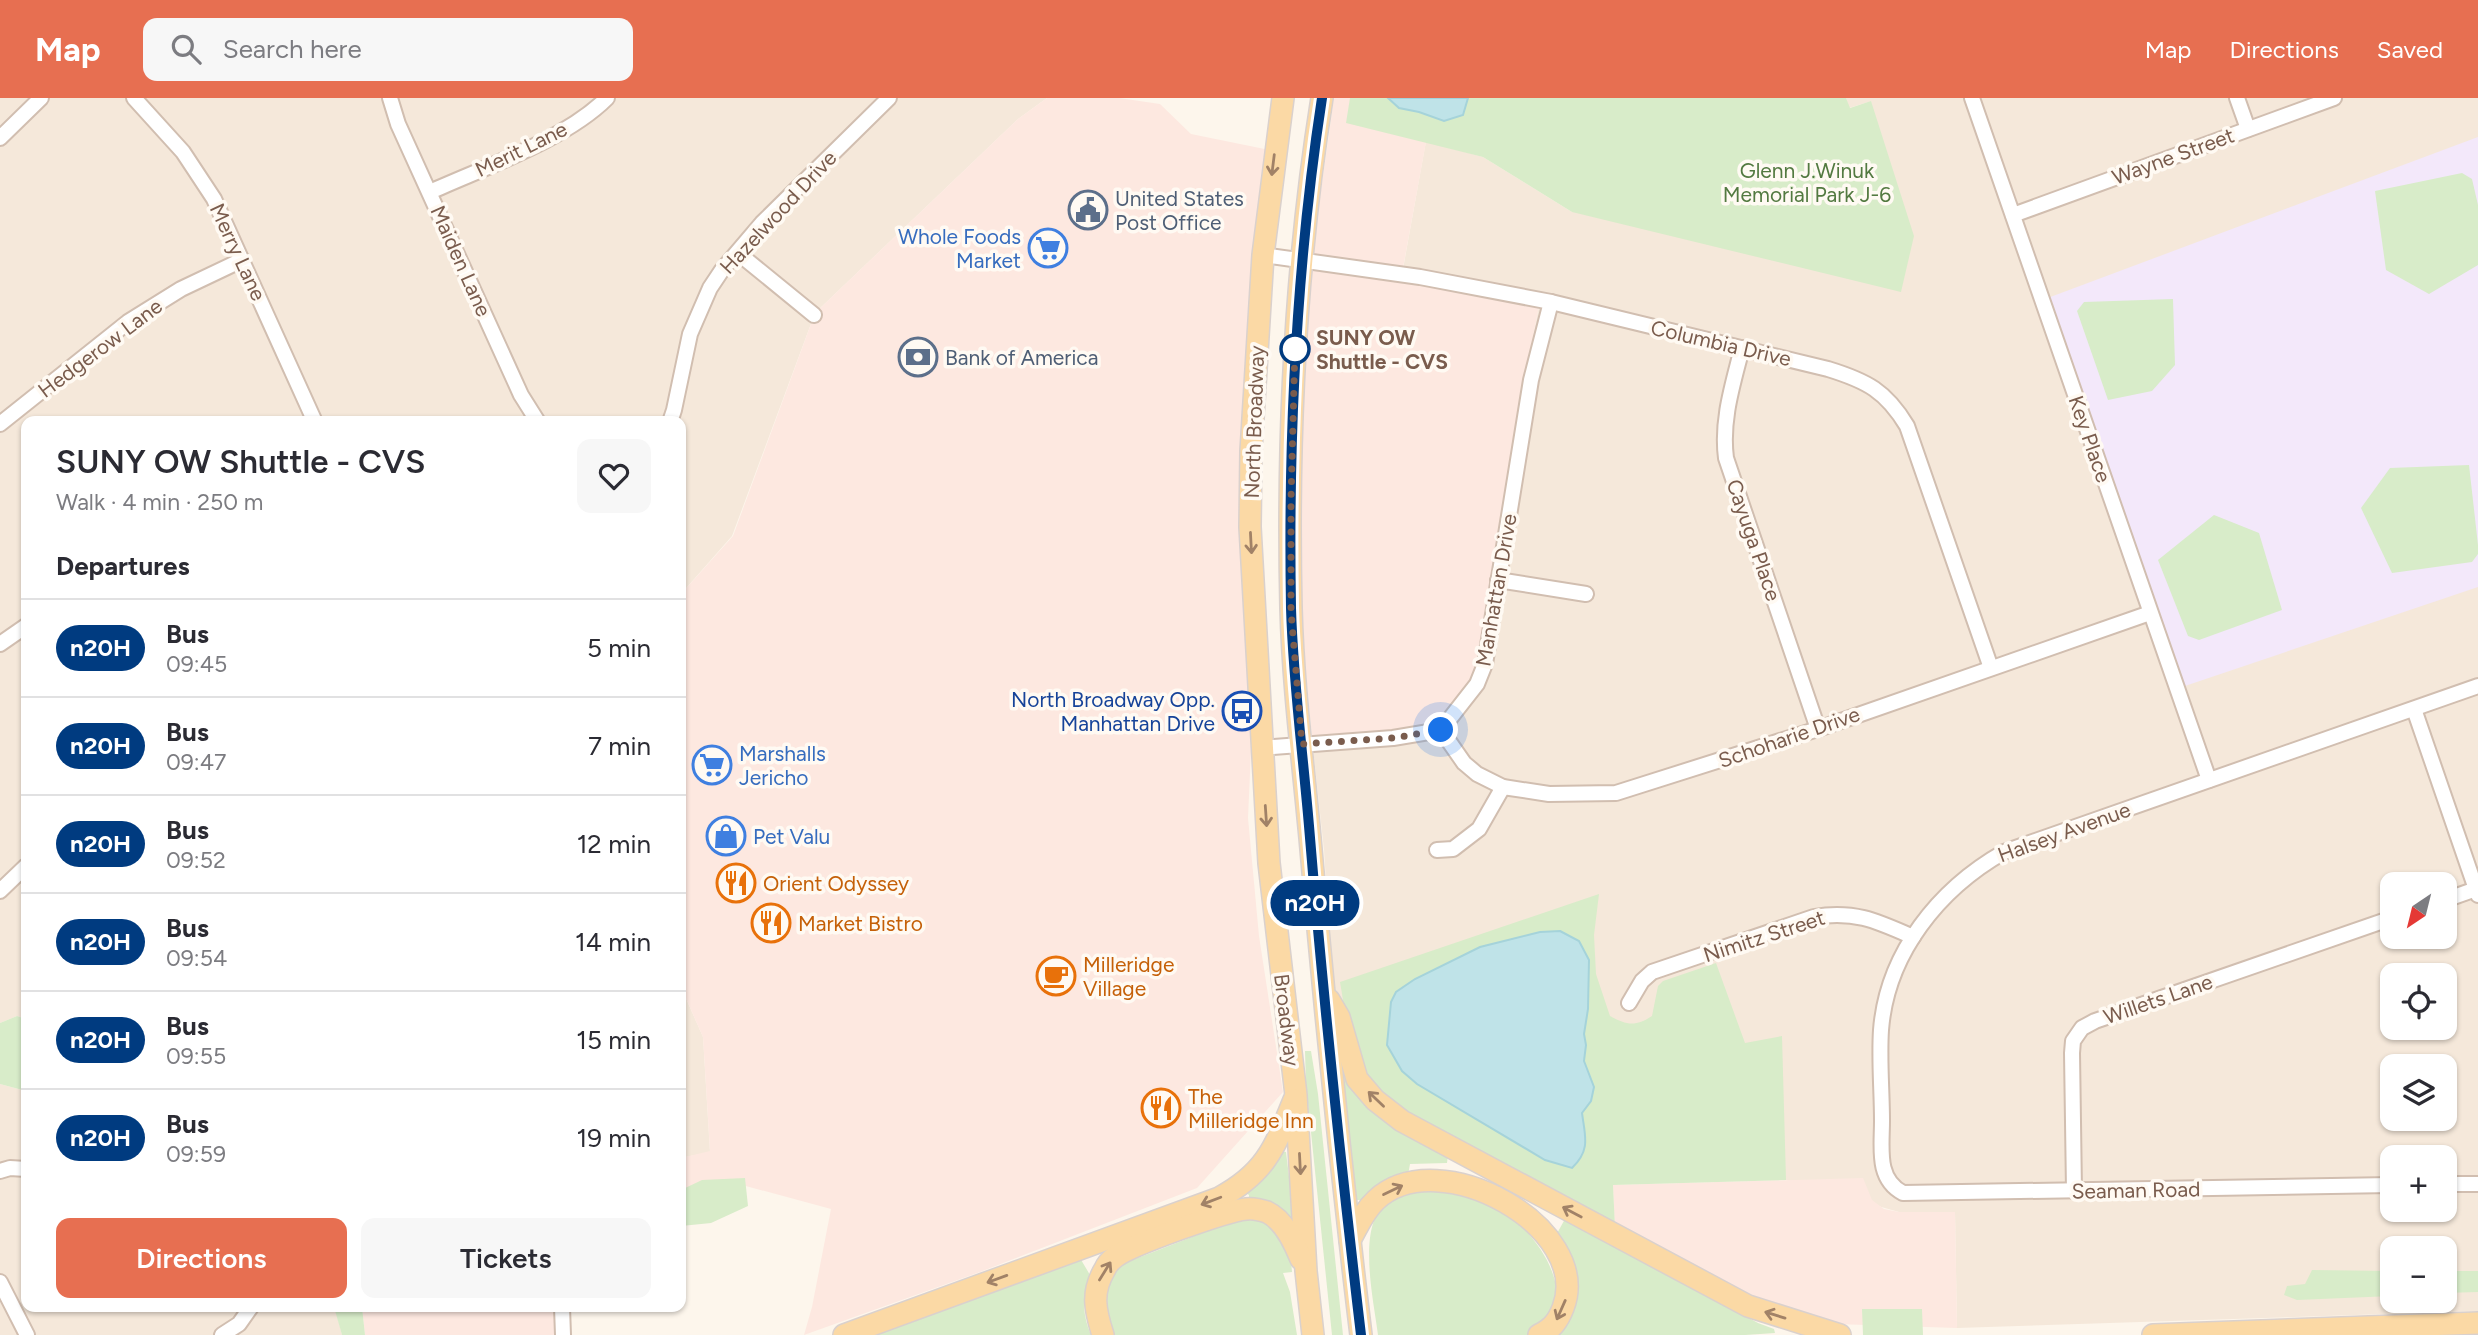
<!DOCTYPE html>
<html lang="en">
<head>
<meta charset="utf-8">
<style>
  :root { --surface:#fff; --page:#f7f7f7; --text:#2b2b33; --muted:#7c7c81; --line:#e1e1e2; --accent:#e76f51 }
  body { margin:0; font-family:Figtree,sans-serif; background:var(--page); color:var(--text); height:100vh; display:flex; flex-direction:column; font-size:26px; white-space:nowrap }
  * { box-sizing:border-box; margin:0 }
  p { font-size:23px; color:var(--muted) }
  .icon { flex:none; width:38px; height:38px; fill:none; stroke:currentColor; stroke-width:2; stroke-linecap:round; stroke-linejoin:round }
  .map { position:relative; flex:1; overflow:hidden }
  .side { position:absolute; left:21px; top:318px; width:665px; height:896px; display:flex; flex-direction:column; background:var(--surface); border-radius:14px; box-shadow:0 2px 5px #0004 }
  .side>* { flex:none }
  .badge { padding:0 14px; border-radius:23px; font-size:24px; line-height:46px }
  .needle { width:46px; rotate:215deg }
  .fabs { position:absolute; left:2380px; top:774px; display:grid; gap:14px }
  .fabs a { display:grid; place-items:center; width:77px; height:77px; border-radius:14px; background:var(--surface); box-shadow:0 2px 5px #0004; font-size:35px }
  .you { position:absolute; width:35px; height:35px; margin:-18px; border:5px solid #fff; border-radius:50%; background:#1a73e8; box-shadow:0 0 0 10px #1a73e833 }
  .map>.badge { position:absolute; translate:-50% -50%; box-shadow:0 0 0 4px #fff }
  h2 { padding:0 35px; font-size:26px; line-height:63px }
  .round { display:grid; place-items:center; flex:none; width:74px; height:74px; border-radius:14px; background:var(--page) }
  .overview { display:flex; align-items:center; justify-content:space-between; height:119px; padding:0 35px }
  h1 { font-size:33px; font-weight:600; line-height:52px }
  .primary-button { display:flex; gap:14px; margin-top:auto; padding:14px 35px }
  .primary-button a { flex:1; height:80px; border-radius:14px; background:var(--accent); color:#fff; font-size:28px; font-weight:600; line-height:80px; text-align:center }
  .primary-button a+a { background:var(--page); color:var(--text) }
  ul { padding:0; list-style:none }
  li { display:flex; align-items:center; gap:21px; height:98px; padding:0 35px; border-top:2px solid var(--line) }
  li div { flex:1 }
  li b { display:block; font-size:26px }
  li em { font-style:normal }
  li .badge { min-width:77px; font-weight:700; text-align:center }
  header { display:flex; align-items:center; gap:42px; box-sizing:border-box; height:98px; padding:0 35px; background:var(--accent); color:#fff }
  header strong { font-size:33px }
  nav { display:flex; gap:38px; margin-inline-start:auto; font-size:24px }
  .search { width:490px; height:63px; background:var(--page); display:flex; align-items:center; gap:18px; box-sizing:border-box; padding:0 24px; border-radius:14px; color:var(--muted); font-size:26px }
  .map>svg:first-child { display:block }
  .residential { fill:#f5e8da; fill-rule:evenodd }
  .commercial { fill:#fde8e0 }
  .education { fill:#f3e8fa }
  .green { fill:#d8ecc9 }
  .water { fill:#bfe3e8; stroke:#a5d3da; stroke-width:2 }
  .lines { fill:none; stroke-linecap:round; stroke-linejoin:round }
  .street-casing { stroke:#d1beb0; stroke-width:18 }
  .primary-casing { stroke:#dad1cd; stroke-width:24 }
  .street { stroke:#fff; stroke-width:14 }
  .primary { stroke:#fbd9a5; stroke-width:21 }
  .oneway { stroke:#a18267 }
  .line-casing { stroke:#fff; stroke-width:16 }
  .line { stroke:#003b80; stroke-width:10 }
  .walk { stroke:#7a5c4d; stroke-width:7; stroke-dasharray:0 12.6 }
  .stop-dot { fill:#fff; stroke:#003b80; stroke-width:3.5 }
  .labels { text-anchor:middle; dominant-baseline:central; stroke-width:7; stroke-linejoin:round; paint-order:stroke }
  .street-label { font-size:21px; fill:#7a5c4d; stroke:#fffaf3 }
  .park-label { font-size:21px; fill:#537a41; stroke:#fffaf3 }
  .service-label { font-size:21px; fill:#4e5e75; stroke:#fffaf3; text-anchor:start }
  .shop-label { font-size:21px; fill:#366cbe; stroke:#fffaf3; text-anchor:start }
  .stop-label { font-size:21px; font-weight:bold; fill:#7a5c4d; stroke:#fffaf3; text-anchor:start }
  .transit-label { font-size:21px; fill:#164399; stroke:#fffaf3; text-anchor:end }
  .food-label { font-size:21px; fill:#c56008; stroke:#fffaf3; text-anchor:start }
</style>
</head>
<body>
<header>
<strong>Map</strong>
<div class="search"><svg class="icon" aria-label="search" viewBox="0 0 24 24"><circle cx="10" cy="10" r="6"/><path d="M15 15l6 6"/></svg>Search here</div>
<nav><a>Map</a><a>Directions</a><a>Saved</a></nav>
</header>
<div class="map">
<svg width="2478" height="1237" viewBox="0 0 2478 1237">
  <rect width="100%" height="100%" fill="#fdf6ec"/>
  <g class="residential">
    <path d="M0,0h1047l-29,21 -203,194 -83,223 -51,58v-172h-655v597l-9,-3 -17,7z"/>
    <path d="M1846,0h632v1213l-521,17 -2,-116h-56l-113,-32 -376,-61 -77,-128 -9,-141 -12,-112 100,-10 24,-7 81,-303 22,-112 -138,-26 25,-139 57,16 89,55 300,-111 -23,7zM2392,786h53v52h-53zM2392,877h53v52h-53zM2392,968h53v52h-53zM2392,1059h53v52h-53zM2392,1150h53v52h-53z"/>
    <path d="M681,889l22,50 7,115 -29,6z"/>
    <path d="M0,986l26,7v216h309l7,28h-342z"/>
  </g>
  <g class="commercial">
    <path d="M1047,0h72l41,6 31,30 84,17 -12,104 -7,385 -8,178 11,118 24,156 -86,96 -217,84 -176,63 8,-28 19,-98 -100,-27 -50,14v-38l29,-7 -7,-114 -22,-50v-393l52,-58 82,-223 203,-194z"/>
    <path d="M1334,0h166l-17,59 -57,-15 -25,137 138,27 -22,112 -36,238 -9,24 -20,28 -16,13 -24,7 -100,10 -9,-98 -5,-88 4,-148 8,-135z"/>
    <path d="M1863,1080l9,22 12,9 15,3h56l2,116 -122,-4 -72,-19 -148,-70 -2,-50z"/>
    <path d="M362,1209h203l3,28h-203z"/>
  </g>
  <path class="education" d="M2478,39v450l-299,101 -134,-389z"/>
  <g class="green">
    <path d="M1350,0h38l11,10 20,4 25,9 19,-6 5,-17h378l4,10 21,-7 43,135 -13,56 -329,-80 -89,-55 -137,-34z"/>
    <path d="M2462,75l10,6 6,26v60l-49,29 -43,-24 -11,-79z"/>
    <path d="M2173,201l2,66 -23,26 -44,9 -31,-89 7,-9z"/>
    <path d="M2469,367l9,80v9l-6,8 -80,11 -31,-65 29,-40z"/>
    <path d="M2214,417l45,18 23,77 -83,30 -11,-4 -30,-76z"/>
    <path d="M1599,796l-5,41 2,39 14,42c17,9 25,11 42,0l6,-30 5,-5 53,-18 29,80 37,-7 4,144 -173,5 2,43 -210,-115c-57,-42 -54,-67 -65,-131z"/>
    <path d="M17,918l9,3v72l-26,-7v-61z"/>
    <path d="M1305,953h6l7,43 25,241h-11l-26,-251z"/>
    <path d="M1345,968l103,89 -1,8 -37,1 -2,11 -42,25h-9l-16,-133z"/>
    <path d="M1280,1053l6,1 9,73 -46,-23v-7l-3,-2z"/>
    <path d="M745,1080l3,28 -37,17 -30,3v-36l21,-10z"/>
    <path d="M1436,1091c26,6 54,10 75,28 28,22 64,74 35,107 -5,5 -13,8 -19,11h-149c-4,-34 -23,-113 11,-134 13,-8 32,-9 47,-12z"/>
    <path d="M1241,1120l26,2 23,29 2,23 -9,1 7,19 7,43h-184l-11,-24 3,-25 12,-20z"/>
    <path d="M1565,1121l193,104 16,6 1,4 -30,2h-192c6,-8 17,-17 20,-26 10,-25 -5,-51 -18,-72z"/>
    <path d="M1080,1160l10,17c-8,23 -8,38 1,60h-219z"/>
    <path d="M2312,1172l80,1v25l-95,4 -13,-5 3,-9 18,-2z"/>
    <path d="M2445,1173h33v21l-33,1z"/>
    <path d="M334,1209h28l3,28h-23z"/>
    <path d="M1862,1211h60l1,26h-60z"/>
  </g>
  <g class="water">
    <path d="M1388,0h80l-5,17 -19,6 -25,-9 -20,-4z"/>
    <path d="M1560,833l19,10 10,19 -1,49 -4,25 2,11 -2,16 10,26 -3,14 -9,12c3,23 9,37 -10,55l-27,-8 -128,-76 -15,-13 -15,-26 4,-43 5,-10 19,-13 65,-32 60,-15z"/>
  </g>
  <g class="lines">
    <defs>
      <g id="street">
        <path d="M134,0l49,54 31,47 101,223"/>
        <path d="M390,0l8,26 123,271 17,27"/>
        <path d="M1972,0l237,682"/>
        <path d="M2237,0l11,31"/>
        <path d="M0,40l41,-40"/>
        <path d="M430,94c55,-25 135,-52 177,-94"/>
        <path d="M2013,117l321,-117"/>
        <path d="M738,155l76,62"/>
        <path d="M1263,157l157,22 131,25 277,67c39,12 58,22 79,57l84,242"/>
        <path d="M1742,250c-9,36 -21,72 -16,110l92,271"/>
        <path d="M670,324l4,-12 16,-76 20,-46 12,-18 40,-47 127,-125"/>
        <path d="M0,326l128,-102 53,-33 61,-29"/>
        <path d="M1498,482l88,14"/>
        <path d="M0,546l26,-18"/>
        <path d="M2414,611l64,186"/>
        <path d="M1441,632l23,33 13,11 26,13 46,7 67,-1 202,-64 332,-116"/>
        <path d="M1261,650l132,-10 48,-8 36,-46 8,-20 46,-284 20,-78"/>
        <path d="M1437,752l16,-1 26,-20 24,-42"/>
        <path d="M0,793l26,-25"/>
        <path d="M2445,802l31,-11"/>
        <path d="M1629,905l13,-22 10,-9 162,-55c40,-7 63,4 99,20"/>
        <path d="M0,1073l10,-3 16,1"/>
        <path d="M2445,1086h33"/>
        <path d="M2392,1087l-489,8c-27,-14 -21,-45 -21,-72 0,-30 -3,-61 -1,-91 6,-77 58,-141 123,-178l474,-166"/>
        <path d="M2074,1093l-2,-138 1,-12 9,-13 13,-7 297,-103"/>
        <path d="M0,1184l27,53"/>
        <path d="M562,1209l1,28"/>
        <path d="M222,1237l17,-11 12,-17"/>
      </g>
      <g id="primary">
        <path d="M1283,0l-20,157 -12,196 -1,76 19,336 27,232 10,176 7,64"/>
        <path d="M1322,0c-27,169 -35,340 -31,510 2,77 12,154 19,230 14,166 31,332 51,497"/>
        <path d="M1329,902l10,17 18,62 18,21 27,21 346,185 92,29"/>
        <path d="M1350,1142c8,-14 14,-29 26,-40 63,-59 218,28 187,108 -5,13 -11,21 -24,27"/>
        <path d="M844,1237l375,-137c47,-25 56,-51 75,-98"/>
        <path d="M1103,1237c-8,-25 -12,-43 2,-66 2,-5 6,-9 10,-12 16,-12 111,-46 131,-48 7,-1 15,1 21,3 17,8 27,30 34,47"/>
        <path d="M2153,1237l325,-12"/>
      </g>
    </defs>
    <use href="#street" class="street-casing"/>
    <use href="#primary" class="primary-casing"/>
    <use href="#street" class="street"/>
    <use href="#primary" class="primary"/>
  </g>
  <defs><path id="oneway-shaft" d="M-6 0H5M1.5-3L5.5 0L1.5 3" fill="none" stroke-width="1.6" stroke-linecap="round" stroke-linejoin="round" transform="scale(1.75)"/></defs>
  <g class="oneway">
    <use href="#oneway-shaft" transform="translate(1273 67) rotate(97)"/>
    <use href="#oneway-shaft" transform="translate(1251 445) rotate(87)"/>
    <use href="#oneway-shaft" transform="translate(1266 718) rotate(86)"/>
    <use href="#oneway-shaft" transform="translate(1376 1001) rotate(-136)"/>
    <use href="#oneway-shaft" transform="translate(1300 1066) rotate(87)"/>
    <use href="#oneway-shaft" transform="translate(1393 1092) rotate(-26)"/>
    <use href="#oneway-shaft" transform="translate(1211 1103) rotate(159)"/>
    <use href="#oneway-shaft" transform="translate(1572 1114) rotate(-152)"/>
    <use href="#oneway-shaft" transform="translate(1105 1173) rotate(-58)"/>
    <use href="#oneway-shaft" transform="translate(997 1181) rotate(160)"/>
    <use href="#oneway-shaft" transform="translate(1561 1212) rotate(114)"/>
    <use href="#oneway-shaft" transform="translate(1775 1217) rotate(-163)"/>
  </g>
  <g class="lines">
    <defs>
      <path id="line" d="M1322,0c-26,169 -34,339 -31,510 2,73 12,146 18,218 14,170 32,340 52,509"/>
    </defs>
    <use href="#line" class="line-casing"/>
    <use href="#line" class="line"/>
    <path class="walk" d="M1295,251v-3l-4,153v112l11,133 91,-6 48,-8"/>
  </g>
  <defs>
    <symbol id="civic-ring" viewBox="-11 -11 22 22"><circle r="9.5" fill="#fffaf3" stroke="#5c6f8a" stroke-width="1.5"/><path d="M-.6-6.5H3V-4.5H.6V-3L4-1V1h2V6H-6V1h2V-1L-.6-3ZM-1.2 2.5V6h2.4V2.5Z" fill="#5c6f8a"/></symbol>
    <symbol id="supermarket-ring" viewBox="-11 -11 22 22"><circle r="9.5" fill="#fffaf3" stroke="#3f7fe0" stroke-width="1.5"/><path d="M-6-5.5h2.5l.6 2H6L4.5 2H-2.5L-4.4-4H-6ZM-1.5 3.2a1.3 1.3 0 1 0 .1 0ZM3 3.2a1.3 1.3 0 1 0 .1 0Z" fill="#3f7fe0"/></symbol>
    <symbol id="bank-ring" viewBox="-11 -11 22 22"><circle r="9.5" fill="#fffaf3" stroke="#5c6f8a" stroke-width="1.5"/><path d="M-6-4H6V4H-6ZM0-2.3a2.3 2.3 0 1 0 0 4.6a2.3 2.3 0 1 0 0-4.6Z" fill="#5c6f8a"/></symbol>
    <symbol id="bus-ring" viewBox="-11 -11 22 22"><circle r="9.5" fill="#fffaf3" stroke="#1a4fb4" stroke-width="1.5"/><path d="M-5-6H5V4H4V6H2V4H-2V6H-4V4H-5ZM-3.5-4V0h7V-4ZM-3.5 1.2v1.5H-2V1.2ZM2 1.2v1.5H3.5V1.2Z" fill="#1a4fb4"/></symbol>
    <symbol id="shop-ring" viewBox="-11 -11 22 22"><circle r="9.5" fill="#fffaf3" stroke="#3f7fe0" stroke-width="1.5"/><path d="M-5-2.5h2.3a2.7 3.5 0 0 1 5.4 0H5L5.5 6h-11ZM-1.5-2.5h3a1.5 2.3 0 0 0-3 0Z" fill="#3f7fe0"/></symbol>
    <symbol id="restaurant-ring" viewBox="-11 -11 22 22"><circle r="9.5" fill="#fffaf3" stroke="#e8710a" stroke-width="1.5"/><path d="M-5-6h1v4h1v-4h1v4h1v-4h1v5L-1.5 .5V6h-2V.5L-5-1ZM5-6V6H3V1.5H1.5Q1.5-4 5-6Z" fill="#e8710a"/></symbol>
    <symbol id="cafe-ring" viewBox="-11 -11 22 22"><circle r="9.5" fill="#fffaf3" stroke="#e8710a" stroke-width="1.5"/><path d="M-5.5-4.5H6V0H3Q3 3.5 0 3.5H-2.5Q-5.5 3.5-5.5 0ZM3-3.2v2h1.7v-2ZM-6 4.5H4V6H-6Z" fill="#e8710a"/></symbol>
  </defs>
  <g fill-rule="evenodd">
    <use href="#civic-ring" x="1066" y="90" width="44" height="44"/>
    <use href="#supermarket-ring" x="1026" y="128" width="44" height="44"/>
    <use href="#bank-ring" x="896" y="237" width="44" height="44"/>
    <use href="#bus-ring" x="1220" y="591" width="44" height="44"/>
    <use href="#supermarket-ring" x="690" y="645" width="44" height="44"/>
    <use href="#shop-ring" x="704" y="716" width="44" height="44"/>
    <use href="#restaurant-ring" x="714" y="763" width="44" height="44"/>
    <use href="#restaurant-ring" x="749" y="803" width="44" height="44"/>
    <use href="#cafe-ring" x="1034" y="856" width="44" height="44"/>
    <use href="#restaurant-ring" x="1139" y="988" width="44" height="44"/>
  </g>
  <circle class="stop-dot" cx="1295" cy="251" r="14"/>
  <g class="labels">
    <g class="street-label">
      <text transform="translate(521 51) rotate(-26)">Merit Lane</text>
      <text transform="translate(2173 58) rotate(-20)">Wayne Street</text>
      <text transform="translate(778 114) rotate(-47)">Hazelwood Drive</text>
      <text transform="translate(238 154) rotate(65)">Merry Lane</text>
      <text transform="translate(461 163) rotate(66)">Maiden Lane</text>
      <text transform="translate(1721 245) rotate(13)">Columbia Drive</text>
      <text transform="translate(100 250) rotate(-37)">Hedgerow Lane</text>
      <text transform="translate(1254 324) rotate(-88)">North Broadway</text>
      <text transform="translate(2090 341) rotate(71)">Key Place</text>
      <text transform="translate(1754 442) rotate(71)">Cayuga Place</text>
      <text transform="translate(1496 492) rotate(-80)">Manhattan Drive</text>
      <text transform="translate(1789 639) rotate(-19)">Schoharie Drive</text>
      <text transform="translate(2064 734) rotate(-20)">Halsey Avenue</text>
      <text transform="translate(1764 838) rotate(-18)">Nimitz Street</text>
      <text transform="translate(2158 901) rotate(-19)">Willets Lane</text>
      <text transform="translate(1287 922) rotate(83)">Broadway</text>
      <text transform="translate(2136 1092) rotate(-1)">Seaman Road</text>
    </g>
    <g class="park-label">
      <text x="1807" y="72">Glenn J.Winuk<tspan x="1807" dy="24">Memorial Park J-6</tspan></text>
    </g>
    <g class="service-label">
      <text x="1115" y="100">United States<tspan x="1115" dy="24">Post Office</tspan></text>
      <text x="945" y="259">Bank of America</text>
    </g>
    <g class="shop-label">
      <text x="1021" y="138" text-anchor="end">Whole Foods<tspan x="1021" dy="24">Market</tspan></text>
      <text x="739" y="655">Marshalls<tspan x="739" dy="24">Jericho</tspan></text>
      <text x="753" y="738">Pet Valu</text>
    </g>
    <g class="stop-label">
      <text x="1316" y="239">SUNY OW<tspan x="1316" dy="24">Shuttle - CVS</tspan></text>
    </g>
    <g class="transit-label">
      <text x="1215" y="601">North Broadway Opp.<tspan x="1215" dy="24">Manhattan Drive</tspan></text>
    </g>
    <g class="food-label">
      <text x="763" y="785">Orient Odyssey</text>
      <text x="798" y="825">Market Bistro</text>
      <text x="1083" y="866">Milleridge<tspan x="1083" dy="24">Village</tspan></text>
      <text x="1188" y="998">The<tspan x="1188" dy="24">Milleridge Inn</tspan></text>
    </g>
  </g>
</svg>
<div class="fabs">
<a><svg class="needle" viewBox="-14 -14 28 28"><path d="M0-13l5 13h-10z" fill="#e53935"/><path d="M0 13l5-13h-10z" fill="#7c7c81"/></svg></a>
<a><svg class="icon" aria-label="locate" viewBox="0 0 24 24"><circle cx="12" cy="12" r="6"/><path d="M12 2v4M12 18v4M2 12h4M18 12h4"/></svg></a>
<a><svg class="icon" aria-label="layers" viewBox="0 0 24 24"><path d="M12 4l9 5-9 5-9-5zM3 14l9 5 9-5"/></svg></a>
<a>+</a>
<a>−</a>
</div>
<div class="you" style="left:1441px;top:632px"></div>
<b class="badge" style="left:1315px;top:805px;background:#003b80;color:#fff">n20H</b>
<section class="side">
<div class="overview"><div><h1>SUNY OW Shuttle - CVS</h1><p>Walk · 4 min · 250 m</p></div><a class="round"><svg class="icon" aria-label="heart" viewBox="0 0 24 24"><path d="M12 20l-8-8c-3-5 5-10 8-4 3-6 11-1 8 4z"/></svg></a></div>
<h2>Departures</h2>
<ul>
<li><span class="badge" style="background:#003b80;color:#fff">n20H</span><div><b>Bus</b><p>09:45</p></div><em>5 min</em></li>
<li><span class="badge" style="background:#003b80;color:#fff">n20H</span><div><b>Bus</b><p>09:47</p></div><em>7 min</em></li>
<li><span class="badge" style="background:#003b80;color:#fff">n20H</span><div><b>Bus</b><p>09:52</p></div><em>12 min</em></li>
<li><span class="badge" style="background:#003b80;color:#fff">n20H</span><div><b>Bus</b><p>09:54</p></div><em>14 min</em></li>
<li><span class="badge" style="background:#003b80;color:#fff">n20H</span><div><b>Bus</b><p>09:55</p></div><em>15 min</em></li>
<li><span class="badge" style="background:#003b80;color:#fff">n20H</span><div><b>Bus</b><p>09:59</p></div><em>19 min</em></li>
</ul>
<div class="primary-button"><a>Directions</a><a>Tickets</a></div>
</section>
</div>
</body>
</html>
